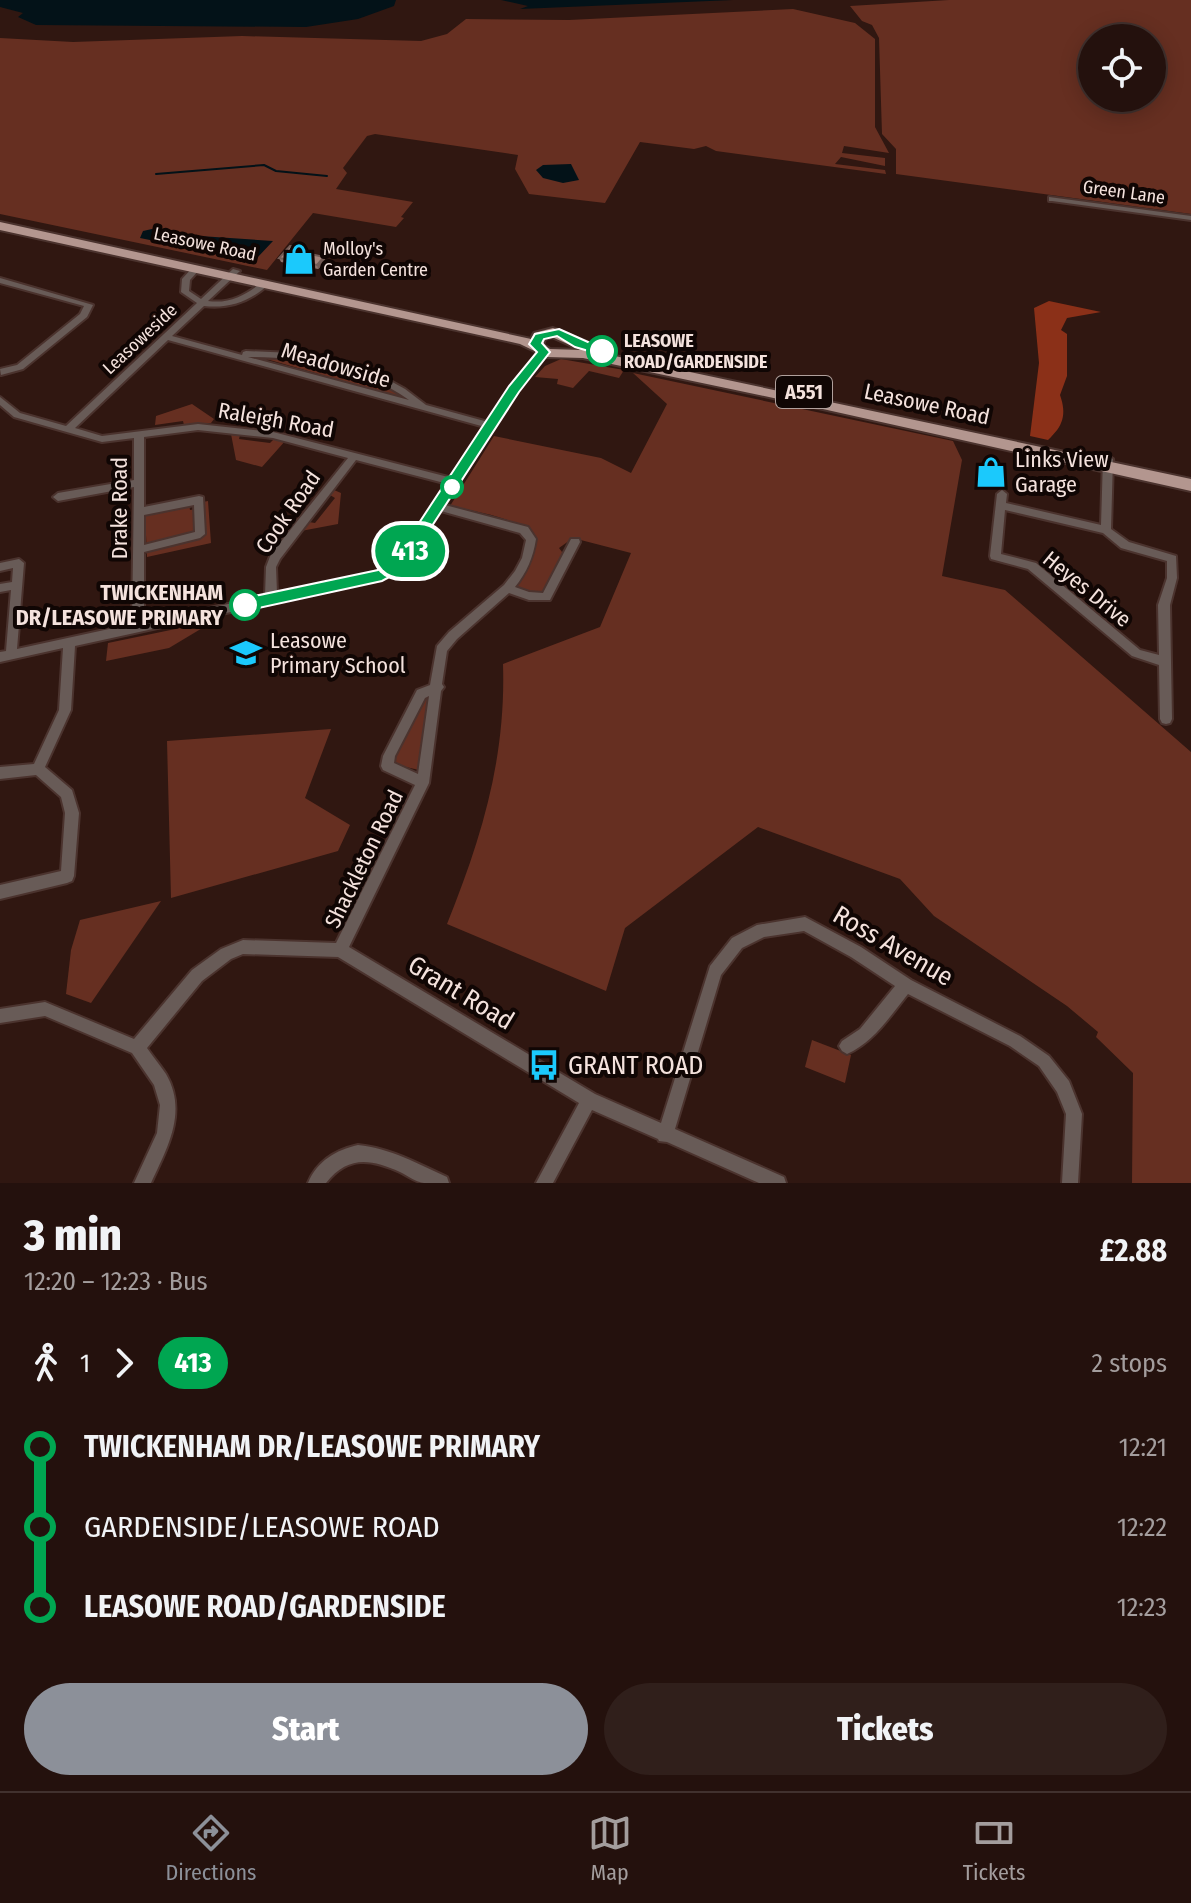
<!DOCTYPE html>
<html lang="en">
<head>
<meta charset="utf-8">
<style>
  :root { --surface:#24110d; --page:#301f1b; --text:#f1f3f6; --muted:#a39d9d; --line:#41312e; --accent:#8c9099 }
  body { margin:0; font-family:"Fira Sans Condensed",sans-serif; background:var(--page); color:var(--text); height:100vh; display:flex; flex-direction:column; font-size:30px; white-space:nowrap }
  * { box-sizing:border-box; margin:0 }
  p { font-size:26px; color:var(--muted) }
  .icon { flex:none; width:44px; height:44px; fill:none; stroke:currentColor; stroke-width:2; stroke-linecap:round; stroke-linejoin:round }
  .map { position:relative; height:1183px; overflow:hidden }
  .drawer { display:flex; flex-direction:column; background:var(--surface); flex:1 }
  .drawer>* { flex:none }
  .badge { padding:0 16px; border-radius:26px; font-size:28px; line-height:52px }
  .controls { position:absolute; left:1078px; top:24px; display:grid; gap:16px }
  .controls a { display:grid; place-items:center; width:88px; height:88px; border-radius:50%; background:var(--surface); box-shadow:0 4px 20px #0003,0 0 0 2px var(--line); font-size:40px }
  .map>.badge { position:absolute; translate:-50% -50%; box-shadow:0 0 0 4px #fff }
  .legs { display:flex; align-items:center; gap:12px; height:88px; padding:0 24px; font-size:26px }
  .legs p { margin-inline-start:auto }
  .headline { display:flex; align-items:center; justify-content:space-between; height:136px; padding:0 24px }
  h1 { font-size:44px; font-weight:800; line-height:60px }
  .cta { display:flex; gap:16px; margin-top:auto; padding:16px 24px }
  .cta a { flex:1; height:92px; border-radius:48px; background:var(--accent); color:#fff; font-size:32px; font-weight:800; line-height:92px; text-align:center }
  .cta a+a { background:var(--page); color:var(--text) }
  ul { padding:0 24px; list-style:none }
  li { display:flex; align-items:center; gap:28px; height:80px; font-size:30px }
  li i { display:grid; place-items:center; width:12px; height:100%; margin:0 10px; background:currentColor }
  li i::after { content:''; width:20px; height:20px; margin:-10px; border:6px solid; border-radius:50%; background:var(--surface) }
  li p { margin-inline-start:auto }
  li:first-child i { background:linear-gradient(#0000 50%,currentColor 0) }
  li:last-child i { background:linear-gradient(currentColor 50%,#0000 0) }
  .menu { display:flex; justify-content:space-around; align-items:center; height:112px; border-top:2px solid var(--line); background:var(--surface); font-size:22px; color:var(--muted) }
  .menu a { display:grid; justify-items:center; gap:4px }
  .menu .selected { color:var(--accent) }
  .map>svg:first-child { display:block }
  .green { fill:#662f21; fill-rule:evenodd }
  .forest { fill:#8b3018 }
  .water { fill:#031218 }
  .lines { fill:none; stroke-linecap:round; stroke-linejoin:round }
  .stream { stroke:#031218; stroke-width:2 }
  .street-casing { stroke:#4b332e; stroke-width:4 }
  .primary-casing { stroke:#4b332e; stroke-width:4 }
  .street { fill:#685b57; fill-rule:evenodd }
  .primary { fill:#b3968f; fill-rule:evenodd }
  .wall { fill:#8d726a }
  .shaded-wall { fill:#735c56 }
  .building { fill:#a4847b; stroke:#735c56; stroke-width:2 }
  .line-1 { fill:#00a651; stroke:#fff; stroke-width:2 }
  .stop-1-dot { fill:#fff; stroke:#00a651; stroke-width:4 }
  .labels { text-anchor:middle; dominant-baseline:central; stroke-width:8; stroke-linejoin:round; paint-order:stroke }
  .far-street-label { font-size:18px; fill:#f4e2dd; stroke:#100604 }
  .far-poi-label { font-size:18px; fill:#f4e2dd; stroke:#100604; text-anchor:start }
  .far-stop-label { font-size:18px; font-weight:bold; fill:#f4e2dd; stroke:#100604; text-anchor:start }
  .shield { fill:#100604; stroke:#b0a09c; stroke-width:2 }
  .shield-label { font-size:20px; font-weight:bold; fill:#f4e2dd }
  .street-label { font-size:22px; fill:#f4e2dd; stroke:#100604 }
  .poi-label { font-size:22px; fill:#f4e2dd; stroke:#100604; text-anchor:start }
  .stop-label { font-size:22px; font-weight:bold; fill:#f4e2dd; stroke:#100604; text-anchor:end }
  .near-street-label { font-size:26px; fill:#f4e2dd; stroke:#100604 }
  .near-poi-label { font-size:26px; fill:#f4e2dd; stroke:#100604; text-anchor:start }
</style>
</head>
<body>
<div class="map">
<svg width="1191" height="1183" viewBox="0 0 1191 1183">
  <rect width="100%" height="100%" fill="#301711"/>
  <g class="green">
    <path d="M949,0h242v214l-295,-40v-25l-14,-15 -3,-96 -7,-13 -10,-4 -12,-15zM1092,38h60v60h-60z"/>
    <path d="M793,9l62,14 20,16v88l14,26 -45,-7 -2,7 43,5v8l-44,-9 -6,7 50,6 1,4 -170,-23 -10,-5 -12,3 -54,-7 -35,61 -76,-9 -14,-25 3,-14 -143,-21 -8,2 -24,32 4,5 -11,16 77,13 -12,15 3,1 -8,9 -83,-14 -46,57 -267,-56v-176l73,4 169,-6 179,5 26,-7 19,-15 103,1z"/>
    <path d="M256,356c56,3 101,13 150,40l-1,3z"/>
    <path d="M561,359l63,11 -5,8 -30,-7 -16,17 -16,-4 1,-5 -23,-2 10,-11z"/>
    <path d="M633,373l320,68 9,19 -20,116 63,14 186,162v431h-59l1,-110 -37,-36 2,-5 -31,-26 -133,-90 -34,-37 -142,-52 -133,101 -19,63 -159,-67c35,-87 59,-166 56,-260l97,-37 31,-74 -58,-15 -14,10 6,8 -19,35 -14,3 -16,-6c6,-12 16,-27 19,-41 5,-27 -64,-36 -85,-41l44,-70 107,22 30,15 36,-69z"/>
    <path d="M192,404l22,15 -3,4 -27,2 -1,-4 -28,4 1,-9z"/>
    <path d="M231,434l9,1 -1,4 31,4 4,-4 12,1 -24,27 -26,-7z"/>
    <path d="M334,490l7,3 -3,31 -37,7 8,-9 6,1 20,-25 -5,-3z"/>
    <path d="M208,501l3,42 -64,14 -2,-44 44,-9 1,6 13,-2v-6z"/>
    <path d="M214,621l-45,27 -63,13 2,-18z"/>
    <path d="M423,697l6,1 -10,72 -26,-6 1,-7z"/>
    <path d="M331,729l-26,69 45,27 -12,26 -167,47 -4,-157z"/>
    <path d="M161,901l-70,102 -25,-9 5,-44 9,-30z"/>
    <path d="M812,1040l39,15 -6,28 -40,-16z"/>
  </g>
  <path class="forest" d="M1049,301l52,11 -34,6 -6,12 6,4v42l-7,19c7,20 3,31 -12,45l-18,-4 9,-73 -5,-55z"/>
  <g class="water">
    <path d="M0,0h396l-2,6 -36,13 -52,8 -270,-2 -18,-8 5,-4 -23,-6z"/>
    <path d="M501,0h232l-213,9 8,-3z"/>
    <path d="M571,164l8,16 -16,3 -20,-5 -7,-8 7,-5z"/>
    <path d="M152,229l18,5 103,7 -16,17 -25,2 -12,-6 -80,-16 3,-7z"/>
  </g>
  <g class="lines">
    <path class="stream" d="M156,174l108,-9 12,6 51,5"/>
    <defs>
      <g id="street">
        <path d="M1049,197l142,19v4l-139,-19h-3z"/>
        <path d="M193,267l7,2 -10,11 -1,11 12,8 32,-30 7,2 -32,30c22,3 38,-6 54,-19h3l4,2c-18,17 -40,25 -65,22l-32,30 70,19 1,-3 3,-1 47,2 49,9 43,16 20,11 21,16 62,17 23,-35 30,-37h6l1,2 -31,39 -72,114 83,22 8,12c-3,19 -9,33 -21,48l14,5 14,1 28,-54h8l1,3 -30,58h-21l-20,-7 -52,46 -10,12 -5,33 2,3 -3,4 -12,92 -80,164 246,147 66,29 49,-157 22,-28 25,-13 48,-8 56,30 50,33 109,56 29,20 20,25 13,33 -4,69h-16l4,-69 -9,-22 -18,-26 -29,-20 -102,-52c-18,22 -34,48 -61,60l-5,-3 -3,-5 3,-5 18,-12 35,-43 -44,-29 -47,-26 -40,6 -22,11 -21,27 -46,154 109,48 2,6h-27l-92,-41 -8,-1 -1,-2 -66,-29 -39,73h-17l43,-80 -241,-146 -95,-3 -12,5 -29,22 -55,67c6,9 13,17 19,26 22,38 1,74 -15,109h-17l23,-50 3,-28 -6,-20 -22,-32 -87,-37 -45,7v-14l45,-7 89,37 58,-69 29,-21 22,-9 93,3 79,-158 -32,-15 -2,-4 2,-10 34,-66 13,-5 7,-39 12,-14 55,-47 11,-14 7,-13 4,-18 -6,-7 -79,-22 -38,57 -17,10 -311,68 -4,64 -26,57 27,23 7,23 -5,63 -2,5 -5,2 -67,16v-14l61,-14 4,-58 -4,-16 -25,-22 -36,4v-12l34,-3 25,-54 4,-62 -63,14v-10l6,-1 5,-61 -11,2v-8l12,-2 1,-14 -13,3v-8l19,-4 5,4 -7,86 115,-25 2,-137 -76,14 -5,-4 5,-4 76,-13v-42l-32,4 -88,-25 -14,-12v-8l20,16 46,13 131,-123 -16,-11 1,-13zM168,340l317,87 -33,51 -179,-46 -75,-8 -96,12 -27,-8zM248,357c57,0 113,9 161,43zM198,430l75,8 75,20 -77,96 -5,13 -1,29 -121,26v-70l56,-14 5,-4 -2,-37 -4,-1 -55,11v-70zM356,460l92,24c-14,22 -34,60 -52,77 -16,16 -94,27 -119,32l-1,-26 4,-8zM194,505l1,27 -51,13v-30zM429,696l-11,78 -24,-11 1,-7 30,-58z"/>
        <path d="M0,278l93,27 -6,12 -64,52 -22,6 -1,-6 17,-4 63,-51 4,-8 -84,-23z"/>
        <path d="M1108,456l5,3 -2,70 18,13 47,14 1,22 -7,27 2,114 -2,4 -4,1 -4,-1 -2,-4 -1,-54 -27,-9 -104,-87 -37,-10 -1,-3 7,-62 5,-4 5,4 -1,9 95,22 2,-66zM1005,510l98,23 18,15 46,13v17l-9,27 1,50 -19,-5 -104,-87 -35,-9z"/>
        <path d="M358,1145c32,3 60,19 89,32l2,6c-8,0 -18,0 -25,0 -8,-1 -16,-7 -24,-11 -29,-13 -52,-17 -74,11h-18c9,-22 28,-33 50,-38z"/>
      </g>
      <path id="primary" d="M0,222l531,117 3,-6 19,-5 44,18 2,3 -3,3 595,127v12l-422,-94 -186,-39 -36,-1 -27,-13 -520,-114zM552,337l29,13 -31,-1 -7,-4 2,-6z"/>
    </defs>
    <use href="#street" class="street-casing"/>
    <use href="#primary" class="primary-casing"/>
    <use href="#street" class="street"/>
    <use href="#primary" class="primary"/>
  </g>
  <path class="wall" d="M304,248l1,5 19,4 1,5 -7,7 -37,-7 -2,-4z"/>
  <path class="shaded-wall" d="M324,257l1,5 -7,7 -1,-4z"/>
  <path class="building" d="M290,246l14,2 -3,4 23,5 -7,8 -38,-7z"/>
  <path class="line-1" d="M559,329l49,22 -6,4 -27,-8 -18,-11 -13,3 -2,4 8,9 -31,40 -115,177 -22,12 -137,30 -6,-2 -2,-4 8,-7 133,-28 16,-9 115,-175 28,-34 -8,-8 6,-10z"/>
  <defs>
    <symbol id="shop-bare" viewBox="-9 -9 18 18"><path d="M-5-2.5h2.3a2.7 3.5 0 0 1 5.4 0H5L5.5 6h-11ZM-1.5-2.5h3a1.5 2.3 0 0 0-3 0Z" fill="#1bc9fc" stroke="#100604" stroke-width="2.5" paint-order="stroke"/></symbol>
    <symbol id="school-bare" viewBox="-9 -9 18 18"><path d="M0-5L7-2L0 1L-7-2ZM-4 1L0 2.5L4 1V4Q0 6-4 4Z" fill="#1bc9fc" stroke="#100604" stroke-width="2.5" paint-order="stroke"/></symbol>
    <symbol id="bus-bare" viewBox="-9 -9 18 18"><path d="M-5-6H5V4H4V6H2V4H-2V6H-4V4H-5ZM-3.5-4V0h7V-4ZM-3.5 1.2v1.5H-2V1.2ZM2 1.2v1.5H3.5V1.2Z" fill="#1bc9fc" stroke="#100604" stroke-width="2.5" paint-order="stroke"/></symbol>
  </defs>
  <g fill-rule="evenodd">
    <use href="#shop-bare" x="277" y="237" width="44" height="44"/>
    <use href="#shop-bare" x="969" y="450" width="44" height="44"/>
    <use href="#school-bare" x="224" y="631" width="44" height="44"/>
    <use href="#bus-bare" x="522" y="1043" width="44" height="44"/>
  </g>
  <g class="stop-1-dot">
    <circle cx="602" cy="351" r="14"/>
    <circle cx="452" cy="487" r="10"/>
    <circle cx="245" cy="605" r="14"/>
  </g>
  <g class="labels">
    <g class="far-street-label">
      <text transform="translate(1124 192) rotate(8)">Green Lane</text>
      <text transform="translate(205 244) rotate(12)">Leasowe Road</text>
      <text transform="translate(140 339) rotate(-43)">Leasoweside</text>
    </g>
    <g class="far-poi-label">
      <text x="323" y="249">Molloy's<tspan x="323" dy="21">Garden Centre</tspan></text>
    </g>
    <g class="far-stop-label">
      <text x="624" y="341">LEASOWE<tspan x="624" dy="21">ROAD/GARDENSIDE</tspan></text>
    </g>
    <rect class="shield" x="776" y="376" width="56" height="32" rx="6"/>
    <g class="shield-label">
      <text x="804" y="392">A551</text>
    </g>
    <g class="street-label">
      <text transform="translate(336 365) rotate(16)">Meadowside</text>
      <text transform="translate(927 404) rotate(12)">Leasowe Road</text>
      <text transform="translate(276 420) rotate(10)">Raleigh Road</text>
      <text transform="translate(119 508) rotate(-90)">Drake Road</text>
      <text transform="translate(288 512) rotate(-55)">Cook Road</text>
      <text transform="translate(1087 589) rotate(39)">Heyes Drive</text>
      <text transform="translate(364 859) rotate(-64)">Shackleton Road</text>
    </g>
    <g class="poi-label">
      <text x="1015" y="459">Links View<tspan x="1015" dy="25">Garage</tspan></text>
      <text x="270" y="640">Leasowe<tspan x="270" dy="25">Primary School</tspan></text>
    </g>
    <g class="stop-label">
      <text x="223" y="592">TWICKENHAM<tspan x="223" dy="25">DR/LEASOWE PRIMARY</tspan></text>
    </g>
    <g class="near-street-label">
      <text transform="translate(893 946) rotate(30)">Ross Avenue</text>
      <text transform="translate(461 993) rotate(31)">Grant Road</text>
    </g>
    <g class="near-poi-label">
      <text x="568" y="1065">GRANT ROAD</text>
    </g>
  </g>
</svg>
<div class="controls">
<a><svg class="icon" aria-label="locate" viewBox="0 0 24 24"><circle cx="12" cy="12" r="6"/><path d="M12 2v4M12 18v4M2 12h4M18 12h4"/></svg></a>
</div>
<b class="badge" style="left:410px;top:551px;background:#00a651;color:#fff">413</b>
</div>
<section class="drawer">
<div class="headline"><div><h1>3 min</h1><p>12:20 – 12:23 · Bus</p></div><b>£2.88</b></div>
<div class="legs"><svg class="icon" aria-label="walk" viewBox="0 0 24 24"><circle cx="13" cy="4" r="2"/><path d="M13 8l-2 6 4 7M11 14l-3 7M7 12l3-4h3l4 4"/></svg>1<svg class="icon" aria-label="forward" viewBox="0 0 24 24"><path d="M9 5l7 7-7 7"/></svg><b class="badge" style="background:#00a651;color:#fff">413</b><p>2 stops</p></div>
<ul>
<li><i style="color:#00a651"></i><b>TWICKENHAM DR/LEASOWE PRIMARY</b><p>12:21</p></li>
<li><i style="color:#00a651"></i><span>GARDENSIDE/LEASOWE ROAD</span><p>12:22</p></li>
<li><i style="color:#00a651"></i><b>LEASOWE ROAD/GARDENSIDE</b><p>12:23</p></li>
</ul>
<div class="cta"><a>Start</a><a>Tickets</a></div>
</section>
<nav class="menu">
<a class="selected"><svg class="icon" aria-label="directions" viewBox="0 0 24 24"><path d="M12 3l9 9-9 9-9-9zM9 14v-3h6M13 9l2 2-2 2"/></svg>Directions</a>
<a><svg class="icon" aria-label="map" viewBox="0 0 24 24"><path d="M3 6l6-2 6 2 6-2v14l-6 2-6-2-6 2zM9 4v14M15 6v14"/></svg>Map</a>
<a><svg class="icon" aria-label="tickets" viewBox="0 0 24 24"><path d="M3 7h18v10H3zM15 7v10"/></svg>Tickets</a>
</nav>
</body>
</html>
